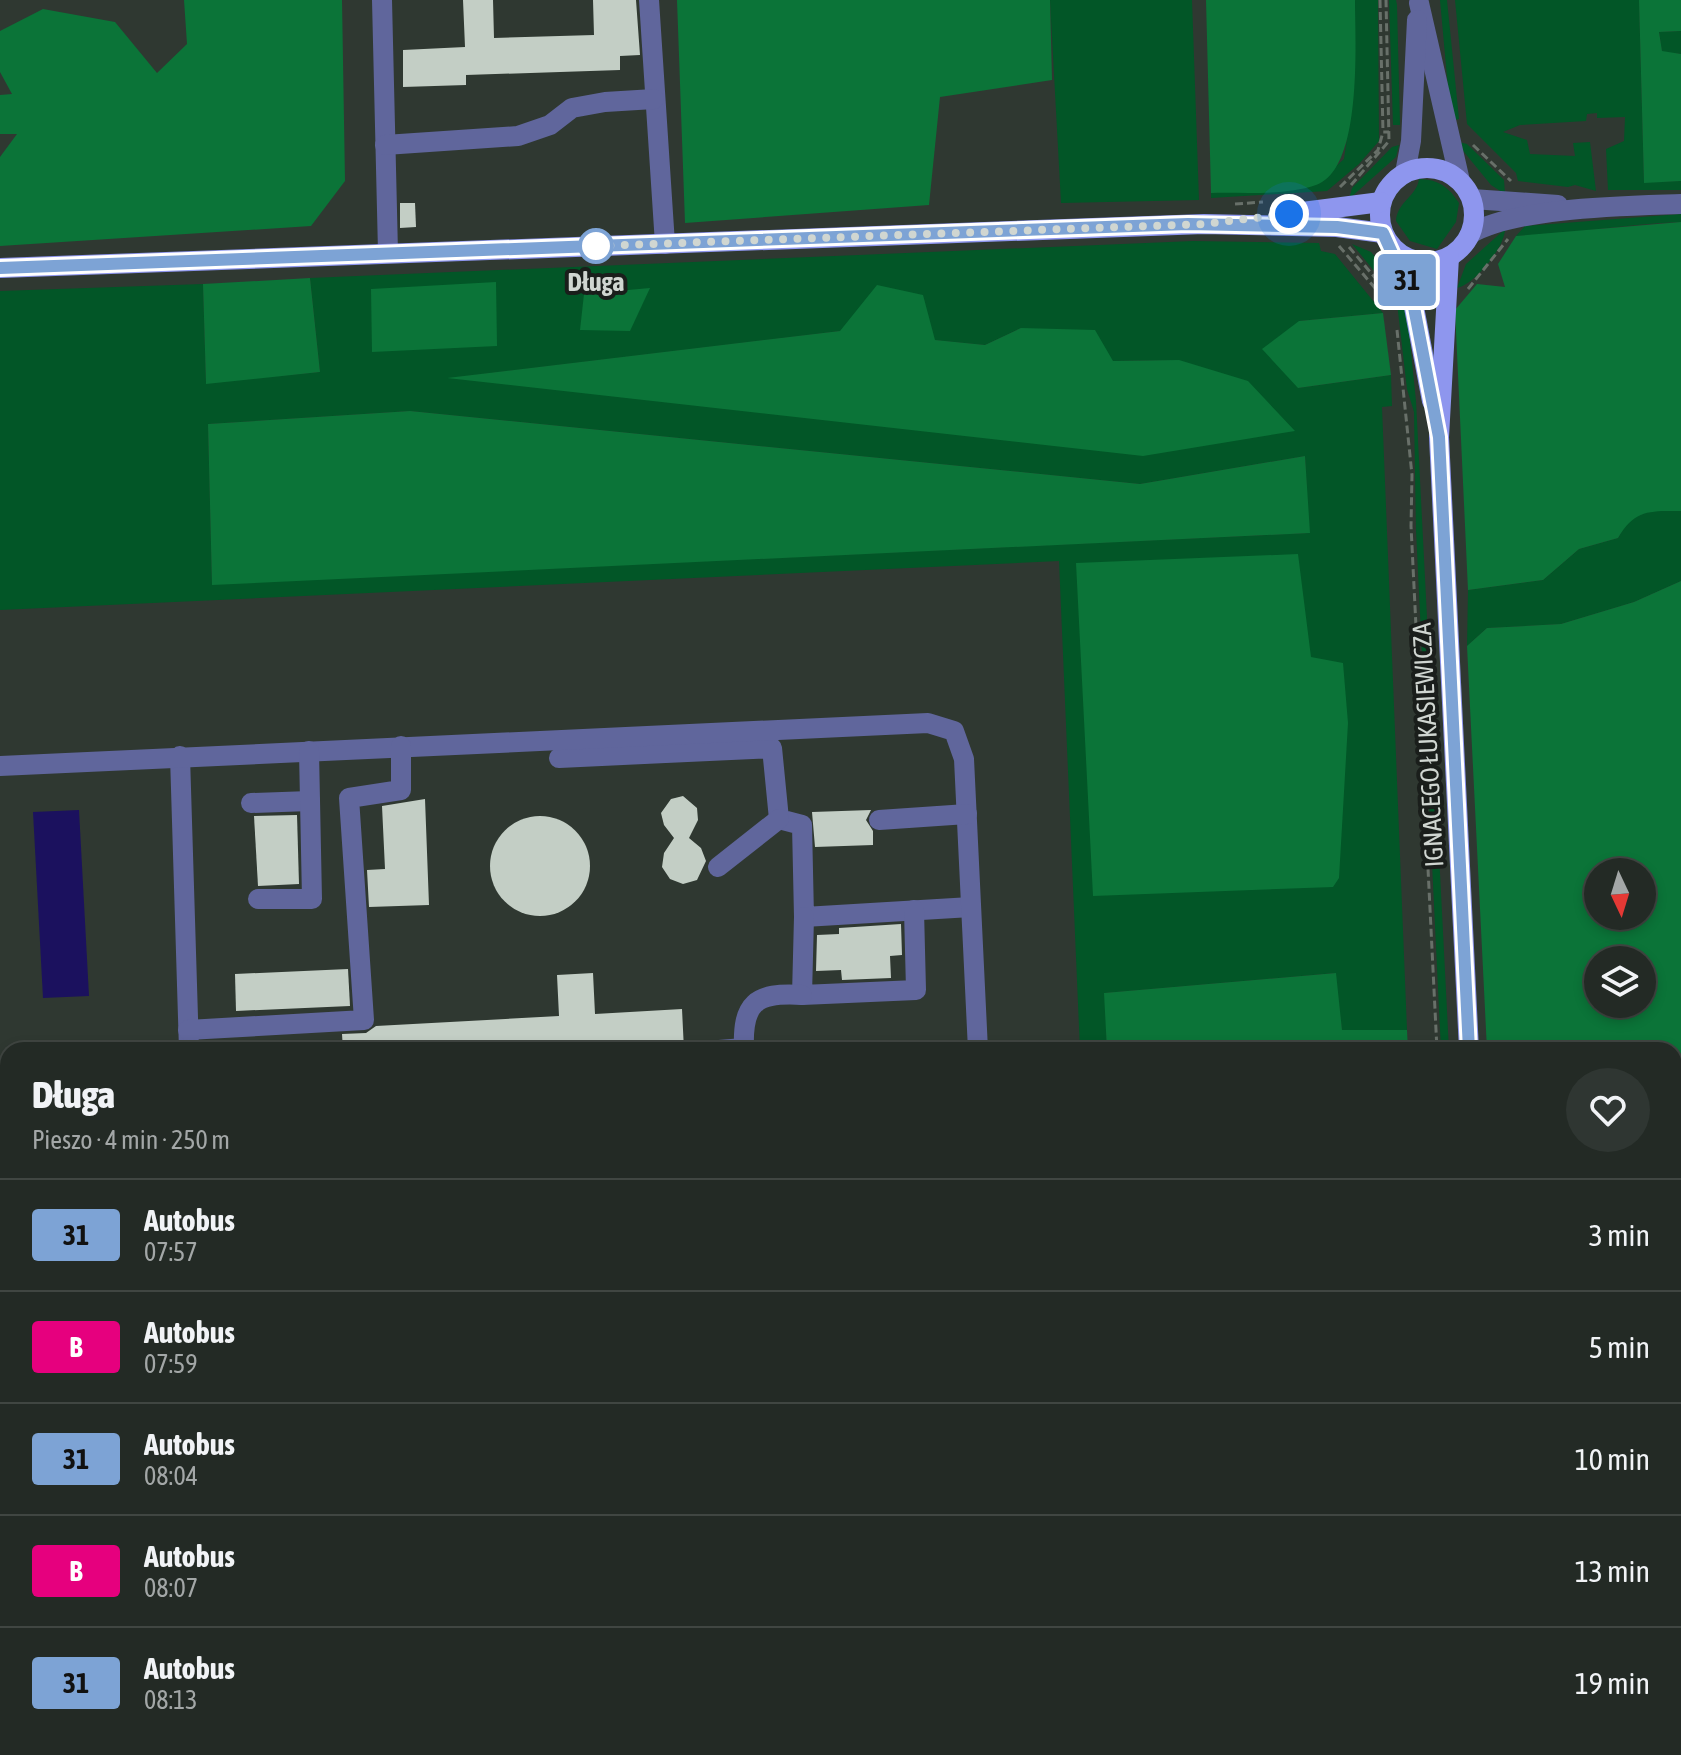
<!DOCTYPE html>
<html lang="pl">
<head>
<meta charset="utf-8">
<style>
  :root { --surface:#232a25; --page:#2f3632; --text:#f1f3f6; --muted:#a3a7a7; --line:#404642 }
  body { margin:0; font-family:"Asap Condensed",sans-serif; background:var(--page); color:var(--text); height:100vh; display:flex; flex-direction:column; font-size:30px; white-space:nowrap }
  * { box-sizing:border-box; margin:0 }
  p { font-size:26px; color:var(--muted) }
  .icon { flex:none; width:44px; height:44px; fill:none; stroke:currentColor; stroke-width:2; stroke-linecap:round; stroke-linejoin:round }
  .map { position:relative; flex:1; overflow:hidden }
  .details { position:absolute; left:0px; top:1042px; width:1682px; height:714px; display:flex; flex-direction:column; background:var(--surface); border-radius:24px 24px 0 0; box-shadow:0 4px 12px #0003,0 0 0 2px var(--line) }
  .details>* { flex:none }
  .badge { padding:0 16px; border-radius:6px; font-size:28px; line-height:52px }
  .needle { width:52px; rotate:176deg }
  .controls { position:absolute; left:1584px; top:858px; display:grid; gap:16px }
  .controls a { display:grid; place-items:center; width:72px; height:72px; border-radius:50%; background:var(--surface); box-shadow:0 4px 12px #0003,0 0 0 2px var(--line); font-size:40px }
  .you { position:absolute; width:40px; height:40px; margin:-20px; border:6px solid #fff; border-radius:50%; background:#1a73e8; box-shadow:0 0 0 12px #1a73e833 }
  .map>.badge { position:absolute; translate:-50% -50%; box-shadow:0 0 0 4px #fff }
  .round { display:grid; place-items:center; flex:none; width:84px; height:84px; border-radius:42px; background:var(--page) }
  .headline { display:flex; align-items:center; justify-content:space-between; height:136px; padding:0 32px }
  h1 { font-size:38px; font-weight:800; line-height:60px }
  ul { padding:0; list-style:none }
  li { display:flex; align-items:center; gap:24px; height:112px; padding:0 32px; border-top:2px solid var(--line) }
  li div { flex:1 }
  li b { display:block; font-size:30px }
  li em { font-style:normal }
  li .badge { min-width:88px; font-weight:700; text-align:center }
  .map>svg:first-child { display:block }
  .green { fill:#025627; fill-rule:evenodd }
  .forest { fill:#0b7438; fill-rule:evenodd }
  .water { fill:#1b115e }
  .building { fill:#c3cec5 }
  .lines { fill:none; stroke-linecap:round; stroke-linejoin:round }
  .path { stroke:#687069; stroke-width:3; stroke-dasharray:8 4; stroke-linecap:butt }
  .minor { stroke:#60669c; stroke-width:20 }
  .major { stroke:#8e96ee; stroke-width:20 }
  .rail-casing { stroke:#9ea59f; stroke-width:9 }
  .rail { stroke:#1a1e1b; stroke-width:6; stroke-dasharray:18; stroke-linecap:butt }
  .line-casing { stroke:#fff; stroke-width:18 }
  .line { stroke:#7da3d5; stroke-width:12 }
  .walk { stroke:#d0d6d1; stroke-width:8; stroke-dasharray:0 14.4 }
  .stop-dot { fill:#fff; stroke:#7da3d5; stroke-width:4 }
  .labels { text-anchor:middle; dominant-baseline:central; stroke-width:8; stroke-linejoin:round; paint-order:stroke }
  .stop-label { font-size:26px; font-weight:bold; fill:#d0d6d1; stroke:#1a1e1b }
  .street-label { font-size:26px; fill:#d0d6d1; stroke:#1a1e1b }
</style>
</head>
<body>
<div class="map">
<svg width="1681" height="1755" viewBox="0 0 1681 1755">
  <rect width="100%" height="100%" fill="#2f3831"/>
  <g class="green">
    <path d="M1050,0h142l7,200 -138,3z"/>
    <path d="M1355,0h23l1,141 -20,23 -32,27 -116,7v-5l104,-8 29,-26 10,-72z"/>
    <path d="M1389,0h7l1,5 3,120h-7z"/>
    <path d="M1440,0h7l12,119 -8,2z"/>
    <path d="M1455,0h184l5,182 37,-1v9h-73l-2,-41 18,-8 1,-24 -28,1v-5l-10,1 -1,7 -66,4 -17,7 24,8 3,14 45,2 -2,-13 17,-1 6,49 -21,-6 -7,2 -50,-6 -2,-8 -49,-49z"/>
    <path d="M1681,31v23l-19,-2 -3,-20z"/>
    <path d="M1455,141l12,3 37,36 1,14 -14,-9z"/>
    <path d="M1399,145l-3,12 -47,42 3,-11 40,-41z"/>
    <path d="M1419,179c19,0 30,8 40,24l-3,19 -19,27 -27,-8 -14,-20c1,-19 21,-25 23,-42z"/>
    <path d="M1681,214v8c-55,2 -109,12 -165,14l9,-10z"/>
    <path d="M1505,229c0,18 -30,55 -48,59l9,-24z"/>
    <path d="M1193,241l126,2 2,8 14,3 48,59 -84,8 -1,67 93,-13 1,31 -10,1 25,623h-65l-7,-57 -230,20 2,57h-27l-21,-489 -1059,49v-319l203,-7 3,99 114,-11 -10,-94zM1021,328l92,33 66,-1 -728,18 389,-47 145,14zM410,411l730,73 165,-28 4,77 -1097,51 -4,-160z"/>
    <path d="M1352,244l19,8 33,39 -12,2z"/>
    <path d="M1397,303h9l10,98 33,649h-8l-25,-520 -2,-118 -7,-23z"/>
    <path d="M1649,511h32v70l-47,21 -73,22 -74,4 -20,18 1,-56 75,-10 36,-31 39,-11 10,-18z"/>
    <path d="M1681,1309v332l-7,-9v-321z"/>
  </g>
  <g class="forest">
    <path d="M184,0h158l3,181 -34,45 -311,20v-89l17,-23h-17v-39l12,-1 -12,-22v-41l43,-22 72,13 42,51 30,-29z"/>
    <path d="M677,0h373l2,80 -112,17 -11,108 -244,18z"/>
    <path d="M1206,0h149c0,42 8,169 -39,185 -32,11 -72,7 -105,8z"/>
    <path d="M1639,0h42v31l-22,1 3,19 19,3v127l-37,2z"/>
    <path d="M1681,222v289c-31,0 -46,-2 -63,27l-39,11 -36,31 -75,10 -13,-280 22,-26 28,3 -7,-23 18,-28z"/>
    <path d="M310,278l10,94 -114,12 -3,-100z"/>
    <path d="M496,282l1,64 -125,6 -1,-63z"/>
    <path d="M877,285l46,10 12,45 50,5 36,-17 74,2 18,31 66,-1 69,21 47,50 -152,25 -696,-78 393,-47z"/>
    <path d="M650,288l-20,43 -50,-1 4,-36z"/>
    <path d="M1383,313l8,62 -93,13 -36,-39 37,-28z"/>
    <path d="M410,411l730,73 165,-28 5,77 -1098,52 -4,-161z"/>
    <path d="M1298,554l13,103 32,6 5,60 -9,155 -6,9 -240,9 -17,-333z"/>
    <path d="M1681,581v665h-7v-196h-187l-20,-404 20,-18 74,-4 73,-22zM1598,872h44v44h-44zM1598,960h44v44h-44z"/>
    <path d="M1336,973l6,57h65l1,20h-301l-3,-57z"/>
    <path d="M1674,1632l7,9v114h-122l2,-7h113z"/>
  </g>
  <path class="water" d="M79,810l10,186 -46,2 -10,-186z"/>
  <g class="building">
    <path d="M463,0h30l1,38 100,-3 -1,-35h43l4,55 -20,1v14l-154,5v10l-63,2v-37l62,-3z"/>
    <path d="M400,203h15l1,24 -16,1z"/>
    <path d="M683,796l14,12 1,12 -9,18 12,10 5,13 -9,19 -14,4 -13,-5 -8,-12 2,-14 10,-15 -10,-13 -3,-12 10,-14z"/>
    <path d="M425,799l4,106 -60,2 -2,-37 18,-1 -3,-63z"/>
    <path d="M871,810l-5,10 7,11v14l-58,2 -3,-35z"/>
    <path d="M297,815l2,69 -41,2 -4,-70z"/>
    <circle cx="540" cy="866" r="50"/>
    <path d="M901,924l1,31 -12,1 1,22 -49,2 -1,-10 -25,1 1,-36 22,-1v-6z"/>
    <path d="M348,969l2,37 -114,5 -1,-37z"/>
    <path d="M593,973l2,41 87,-5 2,41h-341l-1,-16 24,-1 10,-7 183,-10 -2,-41z"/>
  </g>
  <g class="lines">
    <g class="path">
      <path d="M1380,0l3,132"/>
      <path d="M1473,145l38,36"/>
      <path d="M1351,185l38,-44 -3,-141"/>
      <path d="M1340,187l38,-37 5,-18h6"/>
      <path d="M1235,204l28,-2"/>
      <path d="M1339,246l48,56 7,-3"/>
      <path d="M1349,247l39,46"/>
      <path d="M1468,289l40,-50"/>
      <path d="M1397,330l15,145 -1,51 26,524"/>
      <path d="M952,1748l1,7"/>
      <path d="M1448,1755l3,-7"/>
    </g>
    <g class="minor">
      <path d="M382,0l6,252"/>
      <path d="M649,0l16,244"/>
      <path d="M1419,3l41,178"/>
      <path d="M385,145l133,-9 32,-11 22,-17 33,-6 49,-3"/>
      <path d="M1405,173l6,-32 6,-121"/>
      <path d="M1472,199l86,6"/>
      <path d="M1470,234c47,-27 155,-28 211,-30"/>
      <path d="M180,756l9,294"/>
      <path d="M559,758l213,-10 7,71 23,6 2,92 167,-10"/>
      <path d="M0,766l928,-43 26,8 10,28 14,291"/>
      <path d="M251,803l59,-2"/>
      <path d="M879,820l88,-6"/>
      <path d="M718,867l61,-48"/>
      <path d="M258,899h54l-3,-148"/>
      <path d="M804,917l-2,78 114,-5 -2,-80"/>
      <path d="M188,1030l176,-10 -15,-222 52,-8v-44"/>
      <path d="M719,1050l25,-2"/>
      <path d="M744,1050c-2,-47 11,-58 58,-55"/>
      <path d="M0,1113h8"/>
      <path d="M1674,1258h7"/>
      <path d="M0,1458h8"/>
      <path d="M0,1558h8"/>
      <path d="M217,1748v7"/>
      <path d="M1010,1748v7"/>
      <path d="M1197,1748h16"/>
      <path d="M1339,1748v7"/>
      <path d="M1473,1755l4,-7"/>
    </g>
    <g class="major">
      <circle cx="1427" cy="215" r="47"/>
      <path d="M1279,215l102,-13"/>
      <path d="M1391,247l21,50 20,104"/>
      <path d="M1449,257l-10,180 30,613"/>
      <path d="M0,268l1204,-44 133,3 46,6"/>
      <path d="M1490,1748l1,7"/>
      <path d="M1537,1748l2,7"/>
    </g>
    <defs>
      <g id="rail">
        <path d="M230,1755l75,-7"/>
        <path d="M432,1755l139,-7"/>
      </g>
    </defs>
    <use href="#rail" class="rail-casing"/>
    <use href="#rail" class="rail"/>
  </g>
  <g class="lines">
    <defs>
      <path id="line" d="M0,268l1188,-44 149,3 46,6 29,64 27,140 30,613"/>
    </defs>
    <use href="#line" class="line-casing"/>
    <use href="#line" class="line"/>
    <path class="walk" d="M596,246l608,-22 85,-10"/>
  </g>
  <circle class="stop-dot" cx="596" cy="246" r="16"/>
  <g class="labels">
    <g class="stop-label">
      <text x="596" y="282">Długa</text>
    </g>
    <g class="street-label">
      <text transform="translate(1428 745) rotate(-93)">IGNACEGO ŁUKASIEWICZA</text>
    </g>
  </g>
</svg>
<div class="controls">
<a><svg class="needle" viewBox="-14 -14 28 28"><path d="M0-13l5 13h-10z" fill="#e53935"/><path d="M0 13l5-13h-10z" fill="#a3a7a7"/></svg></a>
<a><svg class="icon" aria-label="layers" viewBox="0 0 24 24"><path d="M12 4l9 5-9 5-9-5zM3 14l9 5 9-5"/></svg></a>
</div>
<div class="you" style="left:1289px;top:214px"></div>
<b class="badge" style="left:1407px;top:280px;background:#7da3d5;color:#111">31</b>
<section class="details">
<div class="headline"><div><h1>Długa</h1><p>Pieszo · 4 min · 250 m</p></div><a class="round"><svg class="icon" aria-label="heart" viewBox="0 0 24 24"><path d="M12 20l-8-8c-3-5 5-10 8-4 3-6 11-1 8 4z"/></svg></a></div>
<ul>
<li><span class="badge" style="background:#7da3d5;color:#111">31</span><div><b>Autobus</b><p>07:57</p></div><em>3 min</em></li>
<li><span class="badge" style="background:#e6007e;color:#fff">B</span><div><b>Autobus</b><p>07:59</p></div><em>5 min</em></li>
<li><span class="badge" style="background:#7da3d5;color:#111">31</span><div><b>Autobus</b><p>08:04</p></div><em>10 min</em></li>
<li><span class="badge" style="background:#e6007e;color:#fff">B</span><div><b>Autobus</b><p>08:07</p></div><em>13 min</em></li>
<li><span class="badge" style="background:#7da3d5;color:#111">31</span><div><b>Autobus</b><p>08:13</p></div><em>19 min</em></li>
</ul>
</section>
</div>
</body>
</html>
